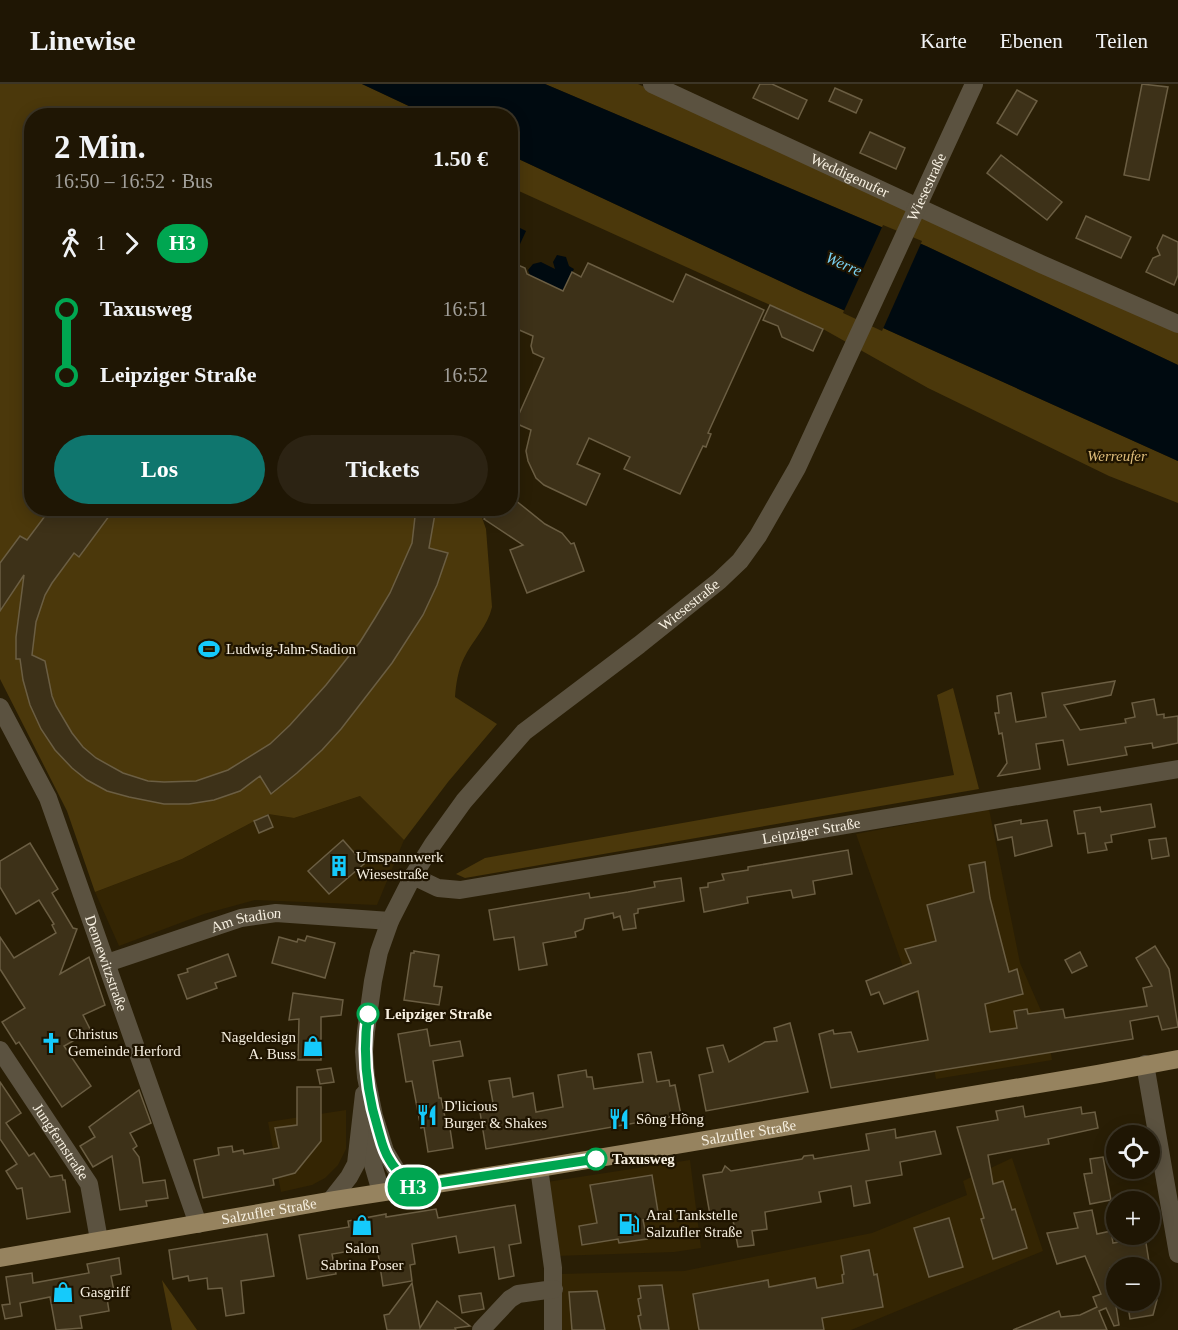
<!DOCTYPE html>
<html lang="de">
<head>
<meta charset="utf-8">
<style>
  :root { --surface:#1f1604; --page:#2c2313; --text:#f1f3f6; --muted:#a19f9a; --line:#3c3526; --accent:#0f766e }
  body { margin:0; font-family:Georgia,serif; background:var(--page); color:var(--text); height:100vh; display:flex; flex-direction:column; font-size:22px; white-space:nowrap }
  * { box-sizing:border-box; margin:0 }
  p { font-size:20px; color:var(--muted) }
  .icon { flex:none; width:33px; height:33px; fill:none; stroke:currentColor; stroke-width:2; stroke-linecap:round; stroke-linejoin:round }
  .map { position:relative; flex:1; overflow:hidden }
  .panel { position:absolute; left:24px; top:24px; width:494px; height:408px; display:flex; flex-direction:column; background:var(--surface); border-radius:24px; box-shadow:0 3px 15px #0003,0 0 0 2px var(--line) }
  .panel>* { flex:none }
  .badge { padding:0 12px; border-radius:20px; font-size:21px; line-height:39px }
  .tools { position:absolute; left:1106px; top:1041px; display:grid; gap:12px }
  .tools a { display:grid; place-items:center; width:54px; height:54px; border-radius:50%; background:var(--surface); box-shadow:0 3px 15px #0003,0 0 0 2px var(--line); font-size:30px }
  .map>.badge { position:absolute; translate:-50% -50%; box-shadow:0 0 0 3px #fff }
  .legs { display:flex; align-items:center; gap:9px; height:66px; padding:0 30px; font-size:20px }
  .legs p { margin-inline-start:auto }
  .overview { display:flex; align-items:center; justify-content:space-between; height:102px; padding:0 30px }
  h1 { font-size:33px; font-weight:600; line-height:45px }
  .button { display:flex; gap:12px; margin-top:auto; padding:12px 30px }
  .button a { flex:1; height:69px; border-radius:36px; background:var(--accent); color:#fff; font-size:24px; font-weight:600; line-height:69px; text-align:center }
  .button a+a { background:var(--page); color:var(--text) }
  ul { padding:0 30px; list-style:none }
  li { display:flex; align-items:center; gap:21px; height:66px; font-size:22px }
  li i { display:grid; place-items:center; width:9px; height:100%; margin:0 8px; background:currentColor }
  li i::after { content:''; width:15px; height:15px; margin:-8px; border:4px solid; border-radius:50%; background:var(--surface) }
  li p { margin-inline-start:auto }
  li:first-child i { background:linear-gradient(#0000 50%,currentColor 0) }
  li:last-child i { background:linear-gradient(currentColor 50%,#0000 0) }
  header { display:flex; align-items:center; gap:36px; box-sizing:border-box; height:84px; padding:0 30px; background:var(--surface); border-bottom:2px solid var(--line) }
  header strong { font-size:28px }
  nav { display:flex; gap:33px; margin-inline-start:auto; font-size:21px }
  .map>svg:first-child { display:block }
  .built { fill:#342503 }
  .green { fill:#4b380b }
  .water { fill:#000a10 }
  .pier { fill:#291e05 }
  .building { fill:#3d3118; stroke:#6b5e43; stroke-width:1.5 }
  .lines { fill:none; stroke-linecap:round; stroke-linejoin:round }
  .minor { stroke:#5b5240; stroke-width:18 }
  .major { stroke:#96835f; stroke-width:18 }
  .line-1-casing { stroke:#fff; stroke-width:14 }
  .line-1 { stroke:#00a651; stroke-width:9 }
  .stop-1-dot { fill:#fff; stroke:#00a651; stroke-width:3 }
  .labels { text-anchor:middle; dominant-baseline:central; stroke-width:4.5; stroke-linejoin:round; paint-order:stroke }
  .street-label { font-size:15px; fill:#f7f0e1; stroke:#1f1400 }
  .park-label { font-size:15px; font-style:italic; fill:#e1bf7b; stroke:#1f1400 }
  .poi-label { font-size:15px; fill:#f7f0e1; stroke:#1f1400; text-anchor:start }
  .stop-label { font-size:15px; font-weight:bold; fill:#f7f0e1; stroke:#1f1400; text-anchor:start }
  .water-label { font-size:16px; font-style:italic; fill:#7ad1f1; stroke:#1f1400 }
</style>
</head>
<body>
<header>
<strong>Linewise</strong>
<nav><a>Karte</a><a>Ebenen</a><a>Teilen</a></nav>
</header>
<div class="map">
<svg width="1178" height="1246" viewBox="0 0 1178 1246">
  <rect width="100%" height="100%" fill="#291e05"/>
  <g class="built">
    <path d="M360,712l44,44 -27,65 -122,-5 -51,14 -85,32 -24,-54 87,-33 86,-45 26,4z"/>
    <path d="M989,725l31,154 26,59 6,38 -116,19 -15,-74 -19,-41 -46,-130z"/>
    <path d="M346,1026v39l-8,16 -13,13 -13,7 -31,7 -13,-70z"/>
    <path d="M1012,1074l31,93 -192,79h-294l1,-56 126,-3 188,-38 95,-38 -4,-14z"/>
    <path d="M690,1076l11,88 -27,4 -118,4 -9,-74z"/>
  </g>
  <g class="green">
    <path d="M0,0h362l66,31h-73l-20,-7 -7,8h-296v392l447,1 7,20 6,78c-4,19 -20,34 -28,51 -6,12 -8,26 -9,39l42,27 -49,58 -44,58 -44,-44 -66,22 -26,-4 -86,45 -87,33 -28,-81 -67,-132z"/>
    <path d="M545,0h93l540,247v34l-252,-119z"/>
    <path d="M510,71l291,136 377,170v42l-69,-27 -181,-88 -105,-59 -313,-142z"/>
    <path d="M953,604l26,101 -514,89 -9,-4 29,-16 469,-83 -17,-80z"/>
    <path d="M162,1196l35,50h-25z"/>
  </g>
  <g class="water">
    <path d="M362,0h183l381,162 252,119v96l-377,-170 -291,-136v-39l-82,-1z"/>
    <path d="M510,139l16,8 -16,35z"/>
    <path d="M557,171l9,2 3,9 5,3 -13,27 -31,-21 -2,-5 5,-6 8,-2 14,7 -2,-7z"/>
  </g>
  <path class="pier" d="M883,141l39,16 -40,90 -39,-18z"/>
  <g class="building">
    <path d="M760,0h12l35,16 -9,19 -45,-21z"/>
    <path d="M1142,0l26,3 -19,93 -25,-5z"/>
    <path d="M835,4l27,12 -6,13 -27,-12z"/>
    <path d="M1017,6l20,11 -20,34 -20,-12z"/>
    <path d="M870,48l35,16 -9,21 -36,-16z"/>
    <path d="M1001,71l61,47 -15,18 -60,-47z"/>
    <path d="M1086,132l45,21 -10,21 -45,-20z"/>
    <path d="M1163,151l15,7v33l-4,10 -28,-13 7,-14 7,-3 -3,-7z"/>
    <path d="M588,179l85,39 13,-28 78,36 -56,123 3,1 -5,13 -3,-1 -23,48 -56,-25 6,-12 -41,-19 -12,26 23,10 -14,31 -42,-20 -8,-7 -8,-17 -2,-10 5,-21 -16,-7 29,-65 -11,-5 -2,-7 2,-10 -23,-10v-28l6,-13 -6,-2v-16l8,-2 7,3 2,6 36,17 9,-19 9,5z"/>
    <path d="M770,221l53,24 -10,22 -31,-14 -4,-11 -15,-6z"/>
    <path d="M510,412l35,28 17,9 9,11 3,-1 10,28 -57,22 -17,-43 13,-5 -39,-26 7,-11h19z"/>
    <path d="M51,424h64l-36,49 -5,-4 -22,30 -7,12 -9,27 -4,33 13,6 7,35 4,10 16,27 11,14 13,11 27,15 25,8 16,1 32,-1 32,-11 42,-26 20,-19 36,-40 34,-43 15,-24 15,-25 22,-50 4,-35h20l-7,40 19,5 -11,32 -14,30 -31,48 -51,66 -19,21 -25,23 -26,21 -11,-18 -20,15 -26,9 -25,4h-25l-35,-7 -22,-6 -20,-11 -15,-12 -17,-18 -14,-21 -11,-24 -7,-25 -3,-21h-4v-22l8,-62 -24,36v-48l20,-27 7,4z"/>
    <path d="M1115,597l-4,14 -47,10 16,25 46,-7 -1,-4 10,-2 -3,-14 22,-4 3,16 7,-1v4l14,-2v27l-25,5 -1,-5 -27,4 2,8 -59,10 -5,-25 -27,4 4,25 -42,7 9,-13 -5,-30 -3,1 -4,-21h4l-2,-17 14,-3 5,29 30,-5 -4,-24z"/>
    <path d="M1151,720l4,23 -44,8 1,7 -7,1 2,7 -19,3 -3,-20 -7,1 -4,-23 26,-4 1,5z"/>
    <path d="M268,731l5,12 -14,6 -5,-12z"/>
    <path d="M1021,736v4l26,-4 5,26 -37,10 -3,-19 -14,3 -3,-15z"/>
    <path d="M1166,754l3,18 -17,3 -3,-19z"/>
    <path d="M343,756l21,24 -35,30 -21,-23z"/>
    <path d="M30,759l28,46 -6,4 21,35 4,1 -17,45 29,-17 16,48 -22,10 8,16 -27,15 27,40 -29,21 -43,-65 -3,2 -14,-22 23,-14 -25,-39v-32l14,21 42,-25 -4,-8 2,-1 -15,-24 -23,14 -16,-27v-26z"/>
    <path d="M848,766l4,24 -39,7 2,13 -22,4 -2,-8 -44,7 1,6 -44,9 -4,-24 8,-1v-4l16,-3 -2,-6 26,-4v-3z"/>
    <path d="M985,778l5,36 19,74 8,-3 6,25 -38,10 5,28 27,-4 -3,-17 13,-2 1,5 35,-5 2,9 82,-12 -4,-18 9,-2 -16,-28 19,-12 14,23 9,58 -16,3 -4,-14 -28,5 3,18 -302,49 -12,-54 14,-4 1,4 17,-2 7,20 70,-12 -10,-49 -34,13 -5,-12 -8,3 -5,-14 45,-18 -6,-14 31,-8 -9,-36 47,-13 -5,-27z"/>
    <path d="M681,794l3,23 -46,8v4l-4,1 2,14 -13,2 -3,-14 -6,2 -1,-5 -28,6 -2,10 -8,3 1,5 -33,6 4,22 -28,5 -5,-33 -20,3 -5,-30 100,-17 1,5 38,-6 27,-5 -1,-5z"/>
    <path d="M307,852l28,7 -10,35 -53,-15 7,-26 18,5 1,-3 7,2z"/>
    <path d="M414,867l25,4 -5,31 8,1 -3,18 -35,-5 7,-47h3z"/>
    <path d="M1080,868l7,14 -15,7 -7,-13z"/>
    <path d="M228,870l8,22 -21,7 2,5 -30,11 -9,-24 10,-3 -1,-3z"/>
    <path d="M293,909l50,7 -2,15 -20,2v43h-23l1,-41 -10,1z"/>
    <path d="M790,939l18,69 -102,19 -7,-36 14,-3 -6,-24 16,-3 6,17 36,-20 12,-1 -3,-13z"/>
    <path d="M427,945l3,17 30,-5 3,15 -30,5 6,37h2l5,24h3l4,26 -25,4 -4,-25 -3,1 -9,-47 -6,1 -8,-48z"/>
    <path d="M651,968l6,30 12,-2 1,6 5,-1 6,30 -195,34 -7,-43 14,-3 -4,-22 21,-3 3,19 20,-4 3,19 27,-5 -5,-32 28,-5 1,7h5l2,12 49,-7 -5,-28z"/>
    <path d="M331,984l3,14 -14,2 -3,-14z"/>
    <path d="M0,998l21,31 -15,10 23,33 5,-3 16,24 12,-2 1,5h2l5,32 -43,7 -5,-31 -5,1 -11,-18 11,-7 -17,-25z"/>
    <path d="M297,1003h24v54l-26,32 -22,6 1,6 -71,13 -9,-38 25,-5 -1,-7 14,-2 1,6 10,-2 1,4 35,-6 -4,-20 22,-3z"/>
    <path d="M139,1006l12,33 -21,10 7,13 -4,3 6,8 4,26 22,-3 3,18 -22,3 1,5 -27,4 -8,-54 -19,11 -13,-21 15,-9 -6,-10z"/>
    <path d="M1023,1022l2,11 56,-10 1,7 13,-2 3,16 -50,11 1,5 -61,11 5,29 10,-3 9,29 3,-1 12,39 -34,11 -12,-40 3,-1 -27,-91 41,-7 -2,-9z"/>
    <path d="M895,1045l1,9 39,-7 6,23 -41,8 2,13 -36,6 4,22 -16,3 -3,-20 -32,6 2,10 -56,10 2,17 -15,2 2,14 -16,2 -5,-27 -4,1 -1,-9 -18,3 -7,-40 19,-3 3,-6 6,5 71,-12 2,-3 9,-1 1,4 55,-9 -3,-16z"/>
    <path d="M1103,1073l8,43 -21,4 -6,-30 8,-1 -2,-14z"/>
    <path d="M652,1091l7,43 -16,2 4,19 -28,4 -1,-4 -36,6 -3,-19 18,-3 -7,-38z"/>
    <path d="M515,1121l6,38 -12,2 5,31 -15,3 -5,-32 -35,6 -3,-17 -44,8 3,20 -5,1 2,16 -29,5 -5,-33 -9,1 -1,-6 -36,6 4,20 -29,5 -8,-44 50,-8 -1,-6 38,-7v3l50,-8 2,9z"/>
    <path d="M1092,1126l5,24 14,-3 2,12 32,-6 5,31h-40l9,57 -5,1 -8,-18 -7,3 8,19h-94l46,-19 2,6 19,-2 17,-8 -4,-10 8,-3 -16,-38 -28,8 -10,-31 31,-5 -4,-15z"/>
    <path d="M949,1134l14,49 -34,10 -15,-49z"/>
    <path d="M267,1150l7,42 -33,5 3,32 -18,3 -4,-28 -14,1 -1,-11 -18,3 -1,-5 -15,3 -4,-29z"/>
    <path d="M869,1166l5,25 3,-1 6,33 -61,11 2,12h-125l-6,-36 75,-14 1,7 46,-9 2,10 26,-5 -1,-8 2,-1 -3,-18z"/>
    <path d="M119,1174l2,16 -10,2 3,15 -8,1 3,19 -29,5 2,12 -26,2 -6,-33 -30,6 2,13 -17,3 -3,-14 8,-1 -4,-27 26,-4 1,10 56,-10 -2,-9z"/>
    <path d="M412,1199l8,45 17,-27 33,25 -15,2 1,2h-69l-3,-15 5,-1z"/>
    <path d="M662,1201l7,45h-28l-3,-14 3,-1 -3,-16 3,-1 -2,-12z"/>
    <path d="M597,1207l8,39h-33l-3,-38z"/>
    <path d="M481,1209l3,16 -22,4 -3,-17z"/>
    <path d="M1127,1216h30l-4,15 -23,4z"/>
  </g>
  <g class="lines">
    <g class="minor">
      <path id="s1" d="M652,0l389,180 137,60"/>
      <path id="s2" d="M0,623l48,91 150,426"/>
      <path id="s3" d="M413,792l25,12 22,2 718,-121"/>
      <path id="s4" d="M107,879l134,-45 35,-5 114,8"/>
      <path id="s5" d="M0,966l89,134 10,56"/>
      <path d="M1145,980l33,190"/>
      <path d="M367,1043l5,34 9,31"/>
      <path d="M539,1084l14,100v62"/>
      <path id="s6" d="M412,1103l-14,-14 -13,-22 -11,-35 -8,-39 -2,-25 2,-21 7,-50 6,-29 11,-31 23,-45 20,-32 31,-43 60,-69 115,-87 80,-64 21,-20 18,-25 39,-68 177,-384"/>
      <path d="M331,1116l18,-23 7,-13 8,-70"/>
      <path d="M481,1246l29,-31 8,-5 36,-5"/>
    </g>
    <path class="major" id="s7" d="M0,1174l334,-58 205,-32 559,-94 80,-15"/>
  </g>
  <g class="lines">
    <defs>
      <path id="line-1" d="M368,930c-6,40 -2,76 10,115 3,10 5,21 11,30 6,11 15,20 23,28l184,-28"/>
    </defs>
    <use href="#line-1" class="line-1-casing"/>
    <use href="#line-1" class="line-1"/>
  </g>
  <defs>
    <symbol id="stadium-bare" viewBox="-9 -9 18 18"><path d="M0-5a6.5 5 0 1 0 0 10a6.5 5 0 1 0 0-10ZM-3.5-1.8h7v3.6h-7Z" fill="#15cafb" stroke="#1f1400" stroke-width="2.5" paint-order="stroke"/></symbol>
    <symbol id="building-bare" viewBox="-9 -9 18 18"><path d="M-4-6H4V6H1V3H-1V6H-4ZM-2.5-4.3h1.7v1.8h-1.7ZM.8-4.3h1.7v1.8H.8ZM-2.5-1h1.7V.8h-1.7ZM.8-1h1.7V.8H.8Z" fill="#15cafb" stroke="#1f1400" stroke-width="2.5" paint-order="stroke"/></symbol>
    <symbol id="church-bare" viewBox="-9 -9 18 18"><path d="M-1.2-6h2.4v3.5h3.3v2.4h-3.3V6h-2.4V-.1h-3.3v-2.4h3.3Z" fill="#15cafb" stroke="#1f1400" stroke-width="2.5" paint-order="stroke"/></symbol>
    <symbol id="shop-bare" viewBox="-9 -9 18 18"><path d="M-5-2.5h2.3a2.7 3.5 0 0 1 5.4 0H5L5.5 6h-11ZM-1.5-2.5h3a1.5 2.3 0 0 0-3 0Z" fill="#15cafb" stroke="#1f1400" stroke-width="2.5" paint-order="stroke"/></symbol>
    <symbol id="restaurant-bare" viewBox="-9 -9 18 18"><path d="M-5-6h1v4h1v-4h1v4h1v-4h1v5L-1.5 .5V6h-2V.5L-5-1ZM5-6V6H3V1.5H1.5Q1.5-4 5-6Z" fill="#15cafb" stroke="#1f1400" stroke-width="2.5" paint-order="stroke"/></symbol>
    <symbol id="fuel-bare" viewBox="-9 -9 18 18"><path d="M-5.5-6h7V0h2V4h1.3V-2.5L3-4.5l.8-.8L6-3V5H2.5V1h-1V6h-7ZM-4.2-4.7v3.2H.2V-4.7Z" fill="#15cafb" stroke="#1f1400" stroke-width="2.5" paint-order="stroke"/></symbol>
  </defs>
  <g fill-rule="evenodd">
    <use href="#stadium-bare" x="194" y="550" width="30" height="30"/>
    <use href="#building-bare" x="324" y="767" width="30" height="30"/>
    <use href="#church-bare" x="36" y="944" width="30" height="30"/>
    <use href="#shop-bare" x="298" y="947" width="30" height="30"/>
    <use href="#restaurant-bare" x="412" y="1016" width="30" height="30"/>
    <use href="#restaurant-bare" x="604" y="1020" width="30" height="30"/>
    <use href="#fuel-bare" x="614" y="1125" width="30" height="30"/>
    <use href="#shop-bare" x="347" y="1126" width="30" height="30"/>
    <use href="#shop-bare" x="48" y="1193" width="30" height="30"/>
  </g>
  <g class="stop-1-dot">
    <circle cx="368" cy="930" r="10"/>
    <circle cx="596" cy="1075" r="10"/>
  </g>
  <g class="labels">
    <g class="street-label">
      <text stroke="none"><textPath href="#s1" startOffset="218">Weddigenufer</textPath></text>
      <text stroke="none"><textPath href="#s6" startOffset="1208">Wiesestraße</textPath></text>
      <text stroke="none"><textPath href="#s6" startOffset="722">Wiesestraße</textPath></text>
      <text stroke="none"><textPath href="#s3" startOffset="406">Leipziger Straße</textPath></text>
      <text stroke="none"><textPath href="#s4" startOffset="146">Am Stadion</textPath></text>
      <text stroke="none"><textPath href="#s2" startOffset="278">Dennewitzstraße</textPath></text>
      <text stroke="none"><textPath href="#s7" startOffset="759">Salzufler Straße</textPath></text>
      <text stroke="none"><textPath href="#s5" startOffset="110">Jungfernstraße</textPath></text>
      <text stroke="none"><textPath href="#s7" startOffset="273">Salzufler Straße</textPath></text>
    </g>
    <g class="park-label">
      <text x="1117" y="372">Werreufer</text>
    </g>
    <g class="poi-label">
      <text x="226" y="565">Ludwig-Jahn-Stadion</text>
      <text x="356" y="773">Umspannwerk<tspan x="356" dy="17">Wiesestraße</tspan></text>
      <text x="68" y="950">Christus<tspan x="68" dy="17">Gemeinde Herford</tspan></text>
      <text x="296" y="953" text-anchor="end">Nageldesign<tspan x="296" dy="17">A. Buss</tspan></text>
      <text x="444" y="1022">D'licious<tspan x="444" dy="17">Burger &amp; Shakes</tspan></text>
      <text x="636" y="1035">Sông Hồng</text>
      <text x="646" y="1131">Aral Tankstelle<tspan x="646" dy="17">Salzufler Straße</tspan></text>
      <text x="362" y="1164" text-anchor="middle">Salon<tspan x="362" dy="17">Sabrina Poser</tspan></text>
      <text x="80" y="1208">Gasgriff</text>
    </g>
    <g class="stop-label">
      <text x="385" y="930">Leipziger Straße</text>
      <text x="612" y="1075">Taxusweg</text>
    </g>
    <g class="water-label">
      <text transform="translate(844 180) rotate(24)">Werre</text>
    </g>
  </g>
</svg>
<div class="tools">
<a><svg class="icon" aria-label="locate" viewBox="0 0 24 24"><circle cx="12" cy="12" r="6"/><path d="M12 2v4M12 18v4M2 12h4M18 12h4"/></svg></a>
<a>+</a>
<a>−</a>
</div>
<b class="badge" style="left:413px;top:1103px;background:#00a651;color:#fff">H3</b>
<section class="panel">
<div class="overview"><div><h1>2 Min.</h1><p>16:50 – 16:52 · Bus</p></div><b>1.50 €</b></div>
<div class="legs"><svg class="icon" aria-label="walk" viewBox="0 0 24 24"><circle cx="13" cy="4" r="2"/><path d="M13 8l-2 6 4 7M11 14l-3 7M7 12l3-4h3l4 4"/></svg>1<svg class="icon" aria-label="forward" viewBox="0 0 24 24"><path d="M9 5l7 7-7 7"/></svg><b class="badge" style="background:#00a651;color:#fff">H3</b></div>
<ul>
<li><i style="color:#00a651"></i><b>Taxusweg</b><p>16:51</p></li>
<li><i style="color:#00a651"></i><b>Leipziger Straße</b><p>16:52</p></li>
</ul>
<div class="button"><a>Los</a><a>Tickets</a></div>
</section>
</div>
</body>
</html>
